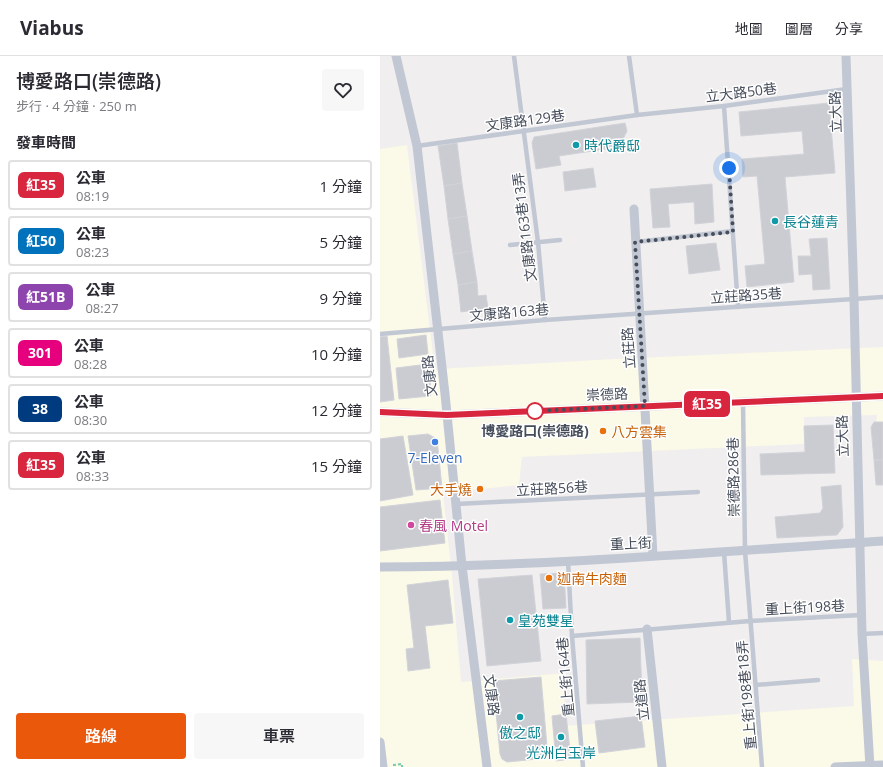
<!DOCTYPE html>
<html lang="zh-TW">
<head>
<meta charset="utf-8">
<style>
  :root { --surface:#fff; --page:#f7f7f7; --text:#2b2b33; --muted:#7c7c81; --line:#e1e1e2; --accent:#ea580c }
  body { margin:0; font-family:"Open Sans","Noto Sans TC",sans-serif; background:var(--page); color:var(--text); height:100vh; display:flex; flex-direction:column; font-size:15px; white-space:nowrap }
  * { box-sizing:border-box; margin:0 }
  p { font-size:13px; color:var(--muted) }
  .icon { flex:none; width:22px; height:22px; fill:none; stroke:currentColor; stroke-width:2; stroke-linecap:round; stroke-linejoin:round }
  .map { position:relative; flex:1; overflow:hidden }
  .details { display:flex; flex-direction:column; background:var(--surface); width:380px }
  .details>* { flex:none }
  .badge { padding:0 8px; border-radius:6px; font-size:14px; line-height:26px }
  .you { position:absolute; width:20px; height:20px; margin:-10px; border:3px solid #fff; border-radius:50%; background:#1a73e8; box-shadow:0 0 0 6px #1a73e833 }
  .map>.badge { position:absolute; translate:-50% -50%; box-shadow:0 0 0 2px #fff }
  h2 { padding:0 16px; font-size:15px; line-height:36px }
  .round { display:grid; place-items:center; flex:none; width:42px; height:42px; border-radius:4px; background:var(--page) }
  .summary { display:flex; align-items:center; justify-content:space-between; height:68px; padding:0 16px }
  h1 { font-size:19px; font-weight:600; line-height:30px }
  .action { display:flex; gap:8px; margin-top:auto; padding:8px 16px }
  .action a { flex:1; height:46px; border-radius:4px; background:var(--accent); color:#fff; font-size:16px; font-weight:600; line-height:46px; text-align:center }
  .action a+a { background:var(--page); color:var(--text) }
  ul { padding:0; list-style:none }
  li { display:flex; align-items:center; gap:12px; height:50px; margin:0 8px 6px; padding:0 8px; border:2px solid var(--line); border-radius:4px }
  li div { flex:1 }
  li b { display:block; font-size:15px }
  li em { font-style:normal }
  li .badge { min-width:44px; font-weight:700; text-align:center }
  header { display:flex; align-items:center; gap:24px; box-sizing:border-box; height:56px; padding:0 20px; background:var(--surface); border-bottom:1px solid var(--line) }
  header strong { font-size:19px }
  nav { display:flex; gap:22px; margin-inline-start:auto; font-size:14px }
  main { display:flex; flex:1; min-height:0 }
  .map>svg:first-child { display:block }
  .commercial { fill:#fbf9e7 }
  .building { fill:#cbccd2; stroke:#d2d3d9 }
  .lines { fill:none; stroke-linecap:round; stroke-linejoin:round }
  .path { stroke:#76cab0; stroke-width:2; stroke-dasharray:3 2; stroke-linecap:butt }
  .lane { stroke:#c1c7d3; stroke-width:4.5 }
  .street { stroke:#c1c7d3; stroke-width:9 }
  .line-casing { stroke:#fff; stroke-width:9 }
  .line { stroke:#d7263d; stroke-width:6 }
  .walk { stroke:#464d5b; stroke-width:4; stroke-dasharray:0 7.2 }
  .culture-dot { fill:#0f9aa8; stroke:#fff; stroke-width:1.5 }
  .stop-dot { fill:#fff; stroke:#d7263d; stroke-width:2 }
  .food-dot { fill:#e8710a; stroke:#fff; stroke-width:1.5 }
  .shop-dot { fill:#3f7fe0; stroke:#fff; stroke-width:1.5 }
  .hotel-dot { fill:#d1479c; stroke:#fff; stroke-width:1.5 }
  .labels { text-anchor:middle; dominant-baseline:central; stroke-width:3; stroke-linejoin:round; paint-order:stroke }
  .street-label { font-size:14px; fill:#464d5b; stroke:#fff }
  .culture-label { font-size:14px; fill:#0d838f; stroke:#fff; text-anchor:start }
  .stop-label { font-size:14px; font-weight:bold; fill:#464d5b; stroke:#fff }
  .food-label { font-size:14px; fill:#c56008; stroke:#fff; text-anchor:start }
  .shop-label { font-size:14px; fill:#366cbe; stroke:#fff }
  .hotel-label { font-size:14px; fill:#b23c85; stroke:#fff; text-anchor:start }
</style>
</head>
<body>
<header>
<strong>Viabus</strong>
<nav><a>地圖</a><a>圖層</a><a>分享</a></nav>
</header>
<main>
<section class="details">
<div class="summary"><div><h1>博愛路口(崇德路)</h1><p>步行 · 4 分鐘 · 250 m</p></div><a class="round"><svg class="icon" aria-label="heart" viewBox="0 0 24 24"><path d="M12 20l-8-8c-3-5 5-10 8-4 3-6 11-1 8 4z"/></svg></a></div>
<h2>發車時間</h2>
<ul>
<li><span class="badge" style="background:#d7263d;color:#fff">紅35</span><div><b>公車</b><p>08:19</p></div><em>1 分鐘</em></li>
<li><span class="badge" style="background:#0072bc;color:#fff">紅50</span><div><b>公車</b><p>08:23</p></div><em>5 分鐘</em></li>
<li><span class="badge" style="background:#8e44ad;color:#fff">紅51B</span><div><b>公車</b><p>08:27</p></div><em>9 分鐘</em></li>
<li><span class="badge" style="background:#e6007e;color:#fff">301</span><div><b>公車</b><p>08:28</p></div><em>10 分鐘</em></li>
<li><span class="badge" style="background:#003b80;color:#fff">38</span><div><b>公車</b><p>08:30</p></div><em>12 分鐘</em></li>
<li><span class="badge" style="background:#d7263d;color:#fff">紅35</span><div><b>公車</b><p>08:33</p></div><em>15 分鐘</em></li>
</ul>
<div class="action"><a>路線</a><a>車票</a></div>
</section>
<div class="map">
<svg width="503" height="711" viewBox="0 0 503 711">
  <rect width="100%" height="100%" fill="#f0eeee"/>
  <path class="commercial" d="M27,89l28,225 18,-2 161,-9 269,-12v126l-9,-32 3,-26 -73,2v27l-282,13 -3,28 -76,8 9,82 9,107 105,-9 -3,53 291,-20 -2,-47 31,2v106h-503v-618z"/>
  <g class="building">
    <path d="M449,47l6,70 -50,4 9,105 -47,5 -2,-21 20,-2 -8,-88 -14,1 -1,-18 62,-5 -2,-23 -61,5 -2,-24z"/>
    <path d="M245,67l2,8 -8,16 -60,9 2,9 -25,4 -4,-26 2,-6z"/>
    <path d="M77,87l5,40 -18,3 -6,-40z"/>
    <path d="M213,112l3,19 -31,4 -2,-19z"/>
    <path d="M82,127l5,33 -19,3 -4,-33z"/>
    <path d="M332,128l2,38 -19,2 -1,-22 -26,2 2,23 -17,1 -3,-39z"/>
    <path d="M87,160l5,35 -19,3 -5,-35z"/>
    <path d="M447,182l3,51 -17,1 -1,-16 -13,1 -1,-19h13l-2,-17z"/>
    <path d="M336,187l4,27 -31,4 -3,-28z"/>
    <path d="M92,195l5,31 -19,3 -5,-31z"/>
    <path d="M97,226l1,14 8,-1 2,13 -27,4 -3,-27z"/>
    <path d="M46,279l2,19 -29,4 -2,-19z"/>
    <path d="M7,280l7,64 -14,2v-65z"/>
    <path d="M48,308l3,27 -1,5 -31,3 -3,-31z"/>
    <path d="M494,366h9v38h-9l-3,-33z"/>
    <path d="M453,369l2,48 -74,2 -1,-21 45,-2 -1,-26z"/>
    <path d="M48,378l9,5 5,49 -26,2 -8,-54z"/>
    <path d="M23,380l10,59 -33,6v-62z"/>
    <path d="M494,404h9v25h-7z"/>
    <path d="M461,429l2,42 -6,8 -60,3 -2,-21 45,-4 3,-5 -2,-21z"/>
    <path d="M60,444l5,43 -65,8v-44z"/>
    <path d="M184,517l2,35 -23,1 -3,-35z"/>
    <path d="M152,519l9,86 -54,5 -9,-87z"/>
    <path d="M68,524l5,43 -28,3 5,42 -22,3 -2,-22 8,-1 -7,-63z"/>
    <path d="M260,582l2,64 -55,2 -1,-64z"/>
    <path d="M161,621l7,81 -41,4 -5,-3 -2,-5 -7,-73z"/>
    <path d="M186,658l5,45 -15,2 -4,-45z"/>
    <path d="M261,660l4,31 -46,6 -4,-32z"/>
  </g>
  <g class="lines">
    <path class="path" d="M13,709l9,-1v3"/>
    <g class="lane">
      <path d="M134,0l24,186 7,78"/>
      <path d="M249,0l8,59"/>
      <path d="M344,50l14,201"/>
      <path d="M37,90l220,-31 87,-9 123,-17"/>
      <path d="M256,186l97,-11"/>
      <path d="M130,189l50,-5"/>
      <path d="M0,278l165,-14 338,-23"/>
      <path d="M363,346l2,149 17,216"/>
      <path d="M76,448l242,-12"/>
      <path d="M344,496l5,70"/>
      <path d="M188,505l4,75 11,131"/>
      <path d="M482,578l21,-1"/>
      <path d="M192,580l178,-15 111,-6"/>
      <path d="M376,629l62,-5"/>
    </g>
    <g class="street">
      <path d="M16,0l21,90 28,248 17,172 25,201"/>
      <path d="M466,0l8,243 8,335 8,133"/>
      <path d="M254,153l19,347"/>
      <path d="M0,356l67,3 436,-19"/>
      <path d="M0,511c168,-1 335,-15 503,-26"/>
      <path d="M267,573l15,138"/>
      <path d="M0,686l3,25"/>
      <path d="M455,711l48,-2"/>
    </g>
  </g>
  <g class="lines">
    <defs>
      <path id="line" d="M0,356l67,3 436,-19"/>
    </defs>
    <use href="#line" class="line-casing"/>
    <use href="#line" class="line"/>
    <path class="walk" d="M155,355l110,-5 -10,-164 98,-10 -4,-64"/>
  </g>
  <g class="culture-dot">
    <circle cx="196" cy="89" r="4"/>
    <circle cx="395" cy="165" r="4"/>
    <circle cx="130" cy="564" r="4"/>
    <circle cx="140" cy="661" r="4"/>
    <circle cx="181" cy="681" r="4"/>
  </g>
  <circle class="stop-dot" cx="155" cy="355" r="8"/>
  <g class="food-dot">
    <circle cx="223" cy="375" r="4"/>
    <circle cx="100" cy="433" r="4"/>
    <circle cx="169" cy="522" r="4"/>
  </g>
  <circle class="shop-dot" cx="55" cy="386" r="4"/>
  <circle class="hotel-dot" cx="31" cy="469" r="4"/>
  <g class="labels">
    <g class="street-label">
      <text transform="translate(361 36) rotate(-7)">立大路50巷</text>
      <text transform="translate(455 56) rotate(-92)">立大路</text>
      <text transform="translate(145 64) rotate(-8)">文康路129巷</text>
      <text transform="translate(144 171) rotate(-97)">文康路163巷13弄</text>
      <text transform="translate(366 239) rotate(-4)">立莊路35巷</text>
      <text transform="translate(129 256) rotate(-5)">文康路163巷</text>
      <text transform="translate(248 292) rotate(-94)">立莊路</text>
      <text transform="translate(49 320) rotate(-96)">文康路</text>
      <text transform="translate(227 338) rotate(-3)">崇德路</text>
      <text transform="translate(462 380) rotate(-92)">立大路</text>
      <text transform="translate(353 421) rotate(-91)">崇德路286巷</text>
      <text transform="translate(172 432) rotate(-3)">立莊路56巷</text>
      <text transform="translate(251 487) rotate(-3)">重上街</text>
      <text transform="translate(425 551) rotate(-3)">重上街198巷</text>
      <text transform="translate(185 621) rotate(-95)">重上街164巷</text>
      <text transform="translate(112 639) rotate(83)">文康路</text>
      <text transform="translate(366 639) rotate(-95)">重上街198巷18弄</text>
      <text transform="translate(261 644) rotate(-96)">立道路</text>
    </g>
    <g class="culture-label">
      <text x="204" y="89">時代爵邸</text>
      <text x="403" y="165">長谷蓮青</text>
      <text x="138" y="564">皇苑雙星</text>
      <text x="140" y="676" text-anchor="middle">傲之邸</text>
      <text x="181" y="696" text-anchor="middle">光洲白玉岸</text>
    </g>
    <g class="stop-label">
      <text x="155" y="374">博愛路口(崇德路)</text>
    </g>
    <g class="food-label">
      <text x="231" y="375">八方雲集</text>
      <text x="92" y="433" text-anchor="end">大手燒</text>
      <text x="177" y="522">迦南牛肉麵</text>
    </g>
    <g class="shop-label">
      <text x="55" y="401">7-Eleven</text>
    </g>
    <g class="hotel-label">
      <text x="39" y="469">春風 Motel</text>
    </g>
  </g>
</svg>
<div class="you" style="left:349px;top:112px"></div>
<b class="badge" style="left:327px;top:348px;background:#d7263d;color:#fff">紅35</b>
</div>
</main>
</body>
</html>
